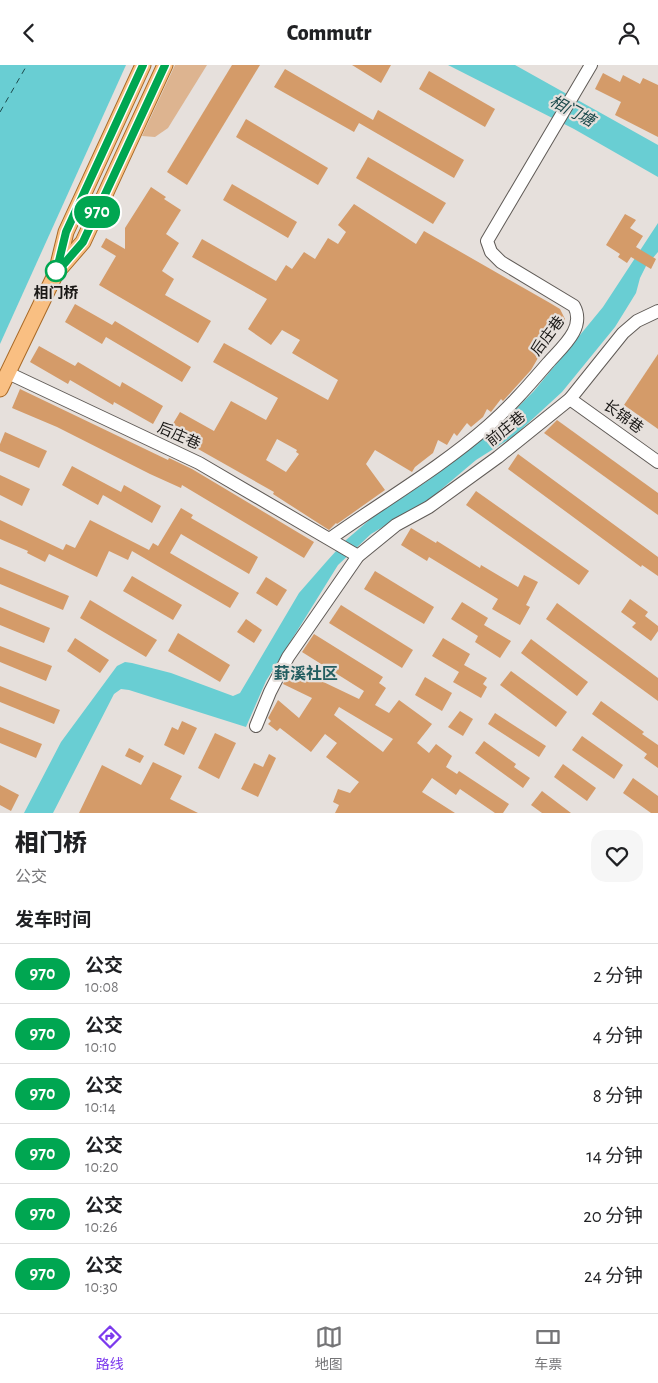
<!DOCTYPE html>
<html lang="zh">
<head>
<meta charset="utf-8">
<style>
  :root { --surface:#fff; --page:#f6f6f6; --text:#202124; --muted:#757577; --line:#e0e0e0; --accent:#7c3aed }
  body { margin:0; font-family:"Alegreya Sans","Noto Sans SC",sans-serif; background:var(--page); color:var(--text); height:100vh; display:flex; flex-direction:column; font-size:19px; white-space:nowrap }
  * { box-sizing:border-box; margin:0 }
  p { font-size:16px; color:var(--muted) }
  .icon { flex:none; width:28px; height:28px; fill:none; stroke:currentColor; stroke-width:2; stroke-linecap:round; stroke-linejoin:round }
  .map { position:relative; height:748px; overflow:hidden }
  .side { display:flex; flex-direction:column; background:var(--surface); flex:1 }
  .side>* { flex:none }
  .badge { padding:0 10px; border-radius:16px; font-size:18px; line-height:32px }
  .map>.badge { position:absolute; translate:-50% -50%; box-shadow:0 0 0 2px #fff }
  h2 { padding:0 15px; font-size:19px; line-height:45px }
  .round { display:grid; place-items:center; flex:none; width:52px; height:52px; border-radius:15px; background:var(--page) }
  .headline { display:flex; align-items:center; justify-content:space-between; height:85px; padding:0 15px }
  h1 { font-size:24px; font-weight:800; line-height:38px }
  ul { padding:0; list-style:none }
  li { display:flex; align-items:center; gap:15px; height:60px; padding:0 15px; border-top:1px solid var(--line) }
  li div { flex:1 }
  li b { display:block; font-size:19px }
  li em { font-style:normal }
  li .badge { min-width:55px; font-weight:700; text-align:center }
  header { display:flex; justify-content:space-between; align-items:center; height:65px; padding:0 15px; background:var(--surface); font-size:22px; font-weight:800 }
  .tab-bar { display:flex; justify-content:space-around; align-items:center; height:70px; border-top:1px solid var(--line); background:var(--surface); font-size:14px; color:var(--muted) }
  .tab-bar a { display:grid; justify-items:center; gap:2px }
  .tab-bar .active { color:var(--accent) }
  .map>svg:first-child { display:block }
  .green { fill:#ddb490 }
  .water { fill:#69ced3 }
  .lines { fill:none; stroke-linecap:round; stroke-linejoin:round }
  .ferry { stroke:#1c4a4c; stroke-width:1; stroke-dasharray:6 5; stroke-linecap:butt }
  .building { fill:#d49b69; fill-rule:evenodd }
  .minor-casing { stroke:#605b57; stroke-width:14 }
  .major-casing { stroke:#a86926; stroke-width:17 }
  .minor { stroke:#fff; stroke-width:12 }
  .major { stroke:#f9bf82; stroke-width:15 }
  .line-casing { stroke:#fff; stroke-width:11 }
  .line { stroke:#00a651; stroke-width:8 }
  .stop-dot { fill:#fff; stroke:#00a651; stroke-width:2.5 }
  .labels { text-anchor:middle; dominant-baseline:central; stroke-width:4.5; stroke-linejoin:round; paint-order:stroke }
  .stop-label { font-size:15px; font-weight:bold; fill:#1a1816; stroke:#e6e0dc }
  .street-label { font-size:15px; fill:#1a1816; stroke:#e6e0dc }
  .water-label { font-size:16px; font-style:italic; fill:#1c4a4c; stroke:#e6e0dc }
  .neighbourhood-label { font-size:16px; font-weight:bold; fill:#235d60; stroke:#e6e0dc }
</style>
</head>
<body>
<header><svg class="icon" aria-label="back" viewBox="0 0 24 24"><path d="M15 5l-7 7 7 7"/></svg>Commutr<svg class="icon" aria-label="person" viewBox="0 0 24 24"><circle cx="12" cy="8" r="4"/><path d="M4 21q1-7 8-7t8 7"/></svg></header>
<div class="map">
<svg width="658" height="748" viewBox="0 0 658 748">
  <rect width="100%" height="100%" fill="#e6e0dc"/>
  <path class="green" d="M175,0h32l-39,63 -13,9 -13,-1z"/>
  <g class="water">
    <path d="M0,0h126l-126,279z"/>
    <path d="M448,0h67l143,80v32l-84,-48z"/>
    <path d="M658,158v29l-12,14 -6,12 -4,15 -21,34 -53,65 -48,44 -38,24 -45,38 -60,36 -33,31 -72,116 -20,46 -117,-37 -8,-1 -7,5 -61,119h-29l37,-71 56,-76 8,-4 7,1 39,10 62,23 7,-3 59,-100 28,-32 19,-21 28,-24 55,-36 20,-17 48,-35 37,-37 69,-84z"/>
  </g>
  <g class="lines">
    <path class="ferry" d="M0,47l27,-47"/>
  </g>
  <g class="building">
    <path d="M232,0h28l-73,120 -20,-13z"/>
    <path d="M352,0h39l-10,18z"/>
    <path d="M285,4l88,51 5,-10 86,50 -10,18 -95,-55 -5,9 -80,-45z"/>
    <path d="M429,6l66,38 -10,18 -66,-38z"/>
    <path d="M603,8l17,9 3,-7 17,9 3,-6 15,7v52l-43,-22 6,-13 -26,-13z"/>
    <path d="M246,54l82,49 -10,17 -82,-48z"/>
    <path d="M368,92l78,46 -13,21 -77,-46z"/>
    <path d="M232,119l65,38 -9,16 -65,-38z"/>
    <path d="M151,122l15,10 -2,2 17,11 -15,24 13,9 -17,28 12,8 -9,16 46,26 -13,22 -99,-58 17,-29 -15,-9 5,-9 19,11v-21z"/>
    <path d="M354,139l62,40 8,-13 126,72 10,6 5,10 -12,19 -5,-3 -12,22 2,1 -7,12 -28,31 -2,-2 -10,13 -4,-3 -4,8 -12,10 -4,-4 -10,13 -3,-3 -7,12 -9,-5 -5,13 -18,14 -3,5 -37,-22 -9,14 19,26 -48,34 -1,-1 -7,7 -56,-36 1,-2 -106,-60 12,-20 34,19 17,-30 35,19 12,-22 -65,-36 11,-19 104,57 10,-20 -46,-27 8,-13 -18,-10 -11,15 -23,-16 19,-30 -75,-42 10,-18 74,42 10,-16 6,4 12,-17 11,7 13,-21 10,6 8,-12 -8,-7zM277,374l20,11 -1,2 3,2 -13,18 -20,-12z"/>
    <path d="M625,149l11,6 -6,8 13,8 -7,11 20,12 -5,10 -20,-12 -4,6 -9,-6 2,-3 -14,-9z"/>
    <path d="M75,239l37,21 3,-4 76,46 -9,15 -76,-45 -4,7 -37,-22z"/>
    <path d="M39,281l36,20 3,-4 42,25 2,-5 41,24 -10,18 -39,-22 -1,3 -43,-25 -2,4 -38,-22z"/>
    <path d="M658,289v75l-34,-24z"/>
    <path d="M20,324l148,71 1,-2 23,11 122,73 -10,16 -122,-73 -1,3 -31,-14 -93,-47 -45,-19z"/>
    <path d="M557,355l101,73v22l-114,-82z"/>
    <path d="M5,367l42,19 -8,17 -39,-17v-7z"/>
    <path d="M518,389l140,103v19l-16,-11 -1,2 -133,-98z"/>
    <path d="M72,401l49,26 3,-7 37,21 -9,17 -49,-28 -5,10 -36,-20z"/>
    <path d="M0,410l30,14 -8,17 -22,-11z"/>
    <path d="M476,426l113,80 -10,14 -113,-80z"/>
    <path d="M181,443l12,7 -2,3 67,39 -9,17 -68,-40 -11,19 69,40 -9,15 -98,-57 -4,9 -19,-9 -12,26 -48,-23 -4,8 -18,-9 1,-2 -28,-12v-19l63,30 3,-6 9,4 15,-28 59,30 4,-7 5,3z"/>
    <path d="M411,463l25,15 1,-2 43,27 1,-3 37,22 6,-12 14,7 -12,23 4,2 -10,18 -28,-16 6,-10 -69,-42 -2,4 -26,-16z"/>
    <path d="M0,502l69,29 -6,14 -63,-26z"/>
    <path d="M375,506l59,36 -10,17 -60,-35z"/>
    <path d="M132,511l50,29 -9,15 -50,-29z"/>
    <path d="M266,512l21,13 -10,16 -21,-13z"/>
    <path d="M630,534l18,13 -3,4 13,10v5l-7,10 -19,-14 4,-4 -15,-11z"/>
    <path d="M90,535l67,40 -11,17 -66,-39z"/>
    <path d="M462,537l26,16 -4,7 27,16 -11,17 -25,-16 3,-6 -27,-17z"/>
    <path d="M557,538l101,75v23l-112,-82z"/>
    <path d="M341,540l72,45 -11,18 -73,-45z"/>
    <path d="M0,542l50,21 -6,15 -44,-18z"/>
    <path d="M246,554l16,11 -8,13 -17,-11z"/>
    <path d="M178,568l52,32 -10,17 -52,-31z"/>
    <path d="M314,569l69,43 -4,6 7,5 -11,17 14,8 10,-13 33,24 -15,19 12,10 7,-9 16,12 -6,11 11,7 2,-3 50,33 -6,9h-8l-35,-24 -4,6 -24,-17 -10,14 33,21h-120l4,-8 -6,-3 5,-13 12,4 9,-11 -33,-25 11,-14 -12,-9 -14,18 -31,-24 -3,3 -9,-7 3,-3 -3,-3 10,-18 21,18 13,-20 -29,-14 9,-17 67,32 5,-8 -62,-39zM339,642l54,32 -10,13 -49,-37z"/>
    <path d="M75,573l34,22 -9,13 -33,-22z"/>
    <path d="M443,573l27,16 -6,11 23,13 -4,6 4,3 -6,11 -28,-16 6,-10 -27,-16z"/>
    <path d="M531,574l57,43 -11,14 -56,-43z"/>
    <path d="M0,581l52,20 -6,15 -46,-19z"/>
    <path d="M511,606l56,41 -11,15 -56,-42z"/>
    <path d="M425,612l27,16 -10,18 -27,-16z"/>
    <path d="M0,621l60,24 -6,14 -54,-22z"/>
    <path d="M601,636l43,31 -2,2 16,11v23l-14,-10 3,-4 -55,-40z"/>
    <path d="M460,646l13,8 -10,17 -15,-9z"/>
    <path d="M495,648l51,33 -7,11 -51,-33z"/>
    <path d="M182,656l15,7 -13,27 -20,-10 8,-18 6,3z"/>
    <path d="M0,662l42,17 -6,14 -36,-15z"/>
    <path d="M215,668l21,10 -17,36 -21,-11z"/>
    <path d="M582,671l41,29 -9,14 -42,-29z"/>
    <path d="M484,676l32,23 -2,3 16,11 -7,10 -48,-35z"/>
    <path d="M129,683l15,8 -4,7 -15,-7z"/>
    <path d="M269,689l7,4 -18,39 -17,-8 13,-26 9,4z"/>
    <path d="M153,697l29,14 -12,23 28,14h-119l23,-48 39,20z"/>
    <path d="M563,699l33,24 -9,13 -33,-24z"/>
    <path d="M633,713l25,18v17h-7l-28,-20z"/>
    <path d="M0,720l19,10 -8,16 -11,-6z"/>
    <path d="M542,726l29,22h-29l-11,-8z"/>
  </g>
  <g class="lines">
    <defs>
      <g id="minor">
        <path d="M8,308l191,90 159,93"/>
        <path d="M570,334l88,63"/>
        <path d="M331,473c52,-37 109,-70 157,-112 22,-19 41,-41 60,-63 14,-16 38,-35 26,-57l-73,-44 -10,-10 -4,-11 104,-176"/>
        <path d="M256,661l14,-34 18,-35 70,-101 38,-31 33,-18 69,-50 72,-58 53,-66 14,-12 21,-10"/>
      </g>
      <g id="major">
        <path d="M57,207l26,-30 82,-177"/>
        <path d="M0,324l56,-116 10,-41 77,-167"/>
      </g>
    </defs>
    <use href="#minor" class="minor-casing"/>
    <use href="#major" class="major-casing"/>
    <use href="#minor" class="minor"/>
    <use href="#major" class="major"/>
  </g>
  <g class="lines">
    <defs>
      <path id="line" d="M143,0l-77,167 -10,41 27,-31 82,-177"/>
    </defs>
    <use href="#line" class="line-casing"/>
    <use href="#line" class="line"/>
  </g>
  <circle class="stop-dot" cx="56" cy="206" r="10"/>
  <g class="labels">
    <g class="stop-label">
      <text x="56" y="228">相门桥</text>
    </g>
    <g class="street-label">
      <text transform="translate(548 271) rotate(-53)">后庄巷</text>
      <text transform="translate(623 352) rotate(36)">长锦巷</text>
      <text transform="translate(506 364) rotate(-39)">前庄巷</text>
      <text transform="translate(179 371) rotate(24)">后庄巷</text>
    </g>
    <g class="water-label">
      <text transform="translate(572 46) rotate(28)">相门塘</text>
    </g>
    <g class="neighbourhood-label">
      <text x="306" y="609">葑溪社区</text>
    </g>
  </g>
</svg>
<b class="badge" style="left:97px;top:147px;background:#00a651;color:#fff">970</b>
</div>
<section class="side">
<div class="headline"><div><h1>相门桥</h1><p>公交</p></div><a class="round"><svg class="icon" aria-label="heart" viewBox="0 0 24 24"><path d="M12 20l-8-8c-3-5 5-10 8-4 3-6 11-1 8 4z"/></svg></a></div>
<h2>发车时间</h2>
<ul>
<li><span class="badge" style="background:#00a651;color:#fff">970</span><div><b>公交</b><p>10:08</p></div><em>2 分钟</em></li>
<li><span class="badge" style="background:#00a651;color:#fff">970</span><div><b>公交</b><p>10:10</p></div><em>4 分钟</em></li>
<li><span class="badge" style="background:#00a651;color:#fff">970</span><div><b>公交</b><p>10:14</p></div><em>8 分钟</em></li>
<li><span class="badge" style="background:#00a651;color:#fff">970</span><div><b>公交</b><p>10:20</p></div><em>14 分钟</em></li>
<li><span class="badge" style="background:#00a651;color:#fff">970</span><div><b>公交</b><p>10:26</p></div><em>20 分钟</em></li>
<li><span class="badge" style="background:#00a651;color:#fff">970</span><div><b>公交</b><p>10:30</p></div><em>24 分钟</em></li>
</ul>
</section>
<nav class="tab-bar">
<a class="active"><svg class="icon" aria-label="directions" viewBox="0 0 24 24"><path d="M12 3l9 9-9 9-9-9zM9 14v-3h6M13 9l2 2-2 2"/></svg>路线</a>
<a><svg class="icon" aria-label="map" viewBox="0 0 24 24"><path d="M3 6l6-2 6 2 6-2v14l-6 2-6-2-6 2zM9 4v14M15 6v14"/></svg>地图</a>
<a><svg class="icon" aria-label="tickets" viewBox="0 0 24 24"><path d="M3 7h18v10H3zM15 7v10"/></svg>车票</a>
</nav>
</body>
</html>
